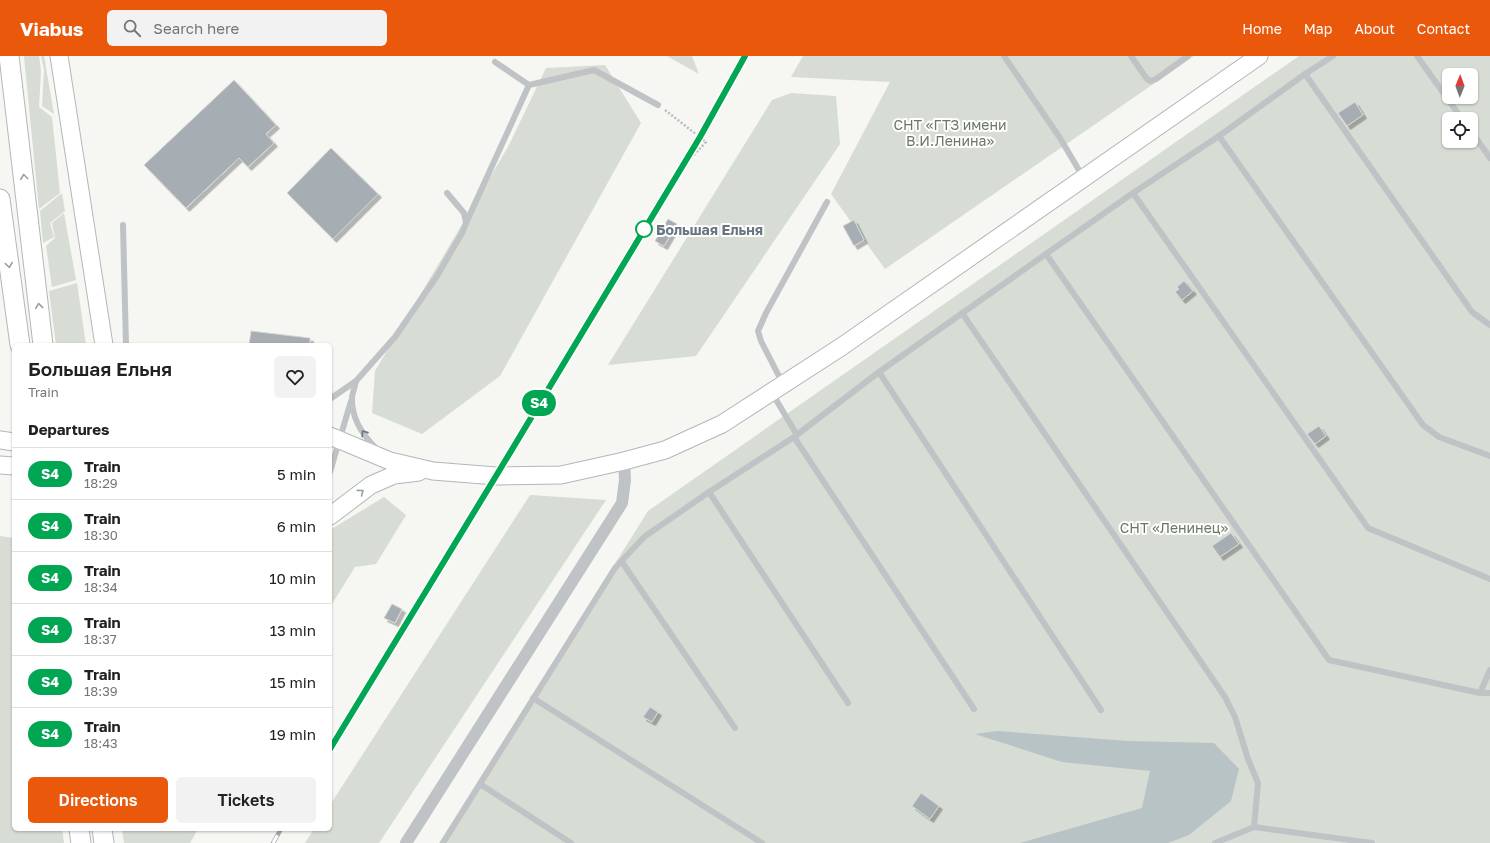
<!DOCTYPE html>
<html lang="en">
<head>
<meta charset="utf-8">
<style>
  :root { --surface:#fff; --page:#f2f2f2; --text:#202124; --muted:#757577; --line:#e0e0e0; --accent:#ea580c }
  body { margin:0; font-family:"Golos Text",sans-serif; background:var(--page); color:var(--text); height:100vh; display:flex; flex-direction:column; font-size:15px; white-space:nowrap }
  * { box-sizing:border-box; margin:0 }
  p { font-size:13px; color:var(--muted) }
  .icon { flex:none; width:22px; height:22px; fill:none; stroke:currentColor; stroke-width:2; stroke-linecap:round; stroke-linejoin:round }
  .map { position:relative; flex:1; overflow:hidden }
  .details { position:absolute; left:12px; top:287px; width:320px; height:488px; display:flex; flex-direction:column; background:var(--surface); border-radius:6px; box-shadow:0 1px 3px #0004 }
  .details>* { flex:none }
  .badge { padding:0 8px; border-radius:13px; font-size:14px; line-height:26px }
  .needle { width:26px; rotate:1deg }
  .fabs { position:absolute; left:1442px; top:12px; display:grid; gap:8px }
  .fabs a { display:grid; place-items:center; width:36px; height:36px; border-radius:6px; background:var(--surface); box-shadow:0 1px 3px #0004; font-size:20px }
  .map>.badge { position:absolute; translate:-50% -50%; box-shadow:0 0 0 2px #fff }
  h2 { padding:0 16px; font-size:15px; line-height:36px }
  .round { display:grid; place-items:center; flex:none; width:42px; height:42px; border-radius:6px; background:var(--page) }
  .headline { display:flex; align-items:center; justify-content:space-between; height:68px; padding:0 16px }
  h1 { font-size:19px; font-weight:600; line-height:30px }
  .cta { display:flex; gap:8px; margin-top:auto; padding:8px 16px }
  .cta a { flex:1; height:46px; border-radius:6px; background:var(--accent); color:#fff; font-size:16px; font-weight:600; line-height:46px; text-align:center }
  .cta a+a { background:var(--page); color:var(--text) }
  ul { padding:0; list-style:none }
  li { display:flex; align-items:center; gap:12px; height:52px; padding:0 16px; border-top:1px solid var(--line) }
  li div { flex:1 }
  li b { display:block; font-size:15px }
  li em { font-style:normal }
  li .badge { min-width:44px; font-weight:700; text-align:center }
  header { display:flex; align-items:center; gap:24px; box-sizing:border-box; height:56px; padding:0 20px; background:var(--accent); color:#fff }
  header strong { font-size:19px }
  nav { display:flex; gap:22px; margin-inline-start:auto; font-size:14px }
  .search { width:280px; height:36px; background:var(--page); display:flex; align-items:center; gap:10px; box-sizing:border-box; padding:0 14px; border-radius:6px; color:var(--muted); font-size:15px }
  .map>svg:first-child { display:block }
  .green { fill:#d7dcd4; fill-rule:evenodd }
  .water { fill:#b8c3c6 }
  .building { fill:#a7aeb3; stroke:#d7d7d5; filter:url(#shadow) }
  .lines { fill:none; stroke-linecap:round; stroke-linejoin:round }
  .secondary-casing { stroke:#b2b7ba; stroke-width:19 }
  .primary-casing { stroke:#b3b7ba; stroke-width:21 }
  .path { stroke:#b9bcbe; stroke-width:2.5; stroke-dasharray:2 2; stroke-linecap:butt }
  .lane { stroke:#bfc3c6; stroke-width:6 }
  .street { stroke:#bfc3c6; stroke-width:12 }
  .secondary { stroke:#fff; stroke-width:17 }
  .primary { stroke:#fff; stroke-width:19 }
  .rail-casing { stroke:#a1a7ab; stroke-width:4.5 }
  .rail { stroke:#fff; stroke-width:3; stroke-dasharray:9; stroke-linecap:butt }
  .oneway { stroke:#959fa7 }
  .oneway2 { stroke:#687681 }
  .line-casing { stroke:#fff; stroke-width:9 }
  .line { stroke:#00a651; stroke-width:6 }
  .stop-dot { fill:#fff; stroke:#00a651; stroke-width:2 }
  .labels { text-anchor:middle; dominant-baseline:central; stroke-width:4; stroke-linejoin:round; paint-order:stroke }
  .park-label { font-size:14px; fill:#6a7966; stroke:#fff }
  .stop-label { font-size:14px; font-weight:bold; fill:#687681; stroke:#fff; text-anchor:start }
</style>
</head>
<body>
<header>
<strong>Viabus</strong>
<div class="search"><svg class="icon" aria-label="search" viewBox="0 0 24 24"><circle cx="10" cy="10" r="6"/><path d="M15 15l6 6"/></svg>Search here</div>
<nav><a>Home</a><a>Map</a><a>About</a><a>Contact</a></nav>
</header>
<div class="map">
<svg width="1490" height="787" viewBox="0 0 1490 787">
  <defs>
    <filter id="shadow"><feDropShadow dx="3.5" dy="3.5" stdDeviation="0" flood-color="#0004"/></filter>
  </defs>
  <rect width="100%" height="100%" fill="#f6f6f3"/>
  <g class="green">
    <path d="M24,0h15l2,15 -2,36 13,10 8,76 -21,16z"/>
    <path d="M41,0h3l10,58 -12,-8 2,-36z"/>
    <path d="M667,0h25l7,18z"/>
    <path d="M803,0h391l-309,213 -54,-75 59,-112 -99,-5z"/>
    <path d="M1299,0h191v787h-1051l209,-332zM1449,19h22v22h-22zM1449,63h22v22h-22z"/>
    <path d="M605,9l36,58 -141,253 -78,58 -50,-21 3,-42 133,-224 38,-79z"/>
    <path d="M791,37l45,3 4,48 -144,212 -88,9 164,-265z"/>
    <path d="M62,137l3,18 -15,12 4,14 -11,6 -3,-32z"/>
    <path d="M64,157l12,67 -24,7 -6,-41 9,-8 -3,-15z"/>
    <path d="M77,227l9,62h-30l-7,-54z"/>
    <path d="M530,439l76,5 -227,343h-74l9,-14h16v-24z"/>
    <path d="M384,441l22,18 -30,49 -21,3 -25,40v-77z"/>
    <path d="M0,480l14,2v291h48l2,14h-64z"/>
    <path d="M122,773h76l-8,14h-66z"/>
  </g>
  <path class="water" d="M998,675l130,10 86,2 25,26 -8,32 -42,34 -21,8h-148l122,-35 8,-37 -88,-9 -87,-28z"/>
  <g class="building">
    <path d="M234,24l42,45 -10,9 8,9 -26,24 -9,-9 -53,50 -42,-43z"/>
    <path d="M1355,46l8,13 -16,11 -9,-13z"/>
    <path d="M331,92l47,46 -45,45 -46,-46z"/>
    <path d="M668,163l9,5 -13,22 -9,-5z"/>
    <path d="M854,164l10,20 -10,6 -11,-20z"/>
    <path d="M1184,225l9,10 -11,9 -7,-8 4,-3 -2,-2z"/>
    <path d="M251,275l59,7v7h-61z"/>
    <path d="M1319,370l7,10 -11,8 -8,-10z"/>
    <path d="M1231,477l8,11 -19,13 -8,-11z"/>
    <path d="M392,548l10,5 -7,14 -11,-5z"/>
    <path d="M650,651l8,5 -6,10 -9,-5z"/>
    <path d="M921,737l18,13 -9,13 -18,-13z"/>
  </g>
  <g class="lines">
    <defs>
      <g id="secondary">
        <path d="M59,0l45,289"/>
        <path d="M330,380l60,25 43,10 63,5 65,-1 63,-14 41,-11 57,-26 119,-77 418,-291"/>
        <path d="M0,384l14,2"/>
        <path d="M0,409l14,1"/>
        <path d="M330,460l41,-31 23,-10 25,-3"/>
      </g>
      <g id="primary">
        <path d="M9,0l34,289"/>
        <path d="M0,143l20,146"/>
        <path d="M79,773l2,14"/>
        <path d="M102,773l2,14"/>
      </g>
    </defs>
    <use href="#secondary" class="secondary-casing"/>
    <use href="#primary" class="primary-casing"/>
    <path class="path" d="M665,54l41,32 -17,18"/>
    <g class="lane">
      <path d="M1004,0l56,82 23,39"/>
      <path d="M1131,0l16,23 4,2 5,-2 32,-23"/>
      <path d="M1333,0l-28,18 -86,62 204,289 16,12 51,19"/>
      <path d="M1417,0l45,63"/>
      <path d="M495,6l34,23"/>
      <path d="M1305,18l167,238 18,13"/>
      <path d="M1471,75l19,27"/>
      <path d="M1133,137l86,-57"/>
      <path d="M466,167l63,-138 65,-15 64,35"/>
      <path d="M123,169l3,120"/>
      <path d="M962,257l263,384 10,20 13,42 10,24 -4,44 118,16"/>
      <path d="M879,316l222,338"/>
      <path d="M356,325c-1,5 -3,11 -4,16 -1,21 11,39 26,53"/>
      <path d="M783,328l-22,-43 -3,-10 8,-18 61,-111"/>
      <path d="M772,337l25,42"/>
      <path d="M330,343l26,-18 39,-44 42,-61 25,-43 4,-10 -2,-10 -17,-20"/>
      <path d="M794,381l180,272"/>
      <path d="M330,416l21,-71"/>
      <path d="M709,436l139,211"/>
      <path d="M622,506l113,166"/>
      <path d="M1490,523l-122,-51 -235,-335 -87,61 283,406 151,33h10"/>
      <path d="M1480,637l10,-23"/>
      <path d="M533,642l229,145"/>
      <path d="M480,728l91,59"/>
      <path d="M443,787l172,-275 29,-31 65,-45 85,-55 85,-65 167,-118"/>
      <path d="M1215,787l39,-16"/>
    </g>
    <path class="street" d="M406,787l216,-340 3,-23 -1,-19"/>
    <use href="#secondary" class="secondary"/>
    <use href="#primary" class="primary"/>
    <defs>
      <g id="rail">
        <path d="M330,693l166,-273 204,-339 45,-81"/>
        <path d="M273,787l8,-14"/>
      </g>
    </defs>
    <use href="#rail" class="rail-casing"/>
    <use href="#rail" class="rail"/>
  </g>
  <defs><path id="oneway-chevron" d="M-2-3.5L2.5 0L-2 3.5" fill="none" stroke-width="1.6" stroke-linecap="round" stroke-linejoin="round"/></defs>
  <g class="oneway">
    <use href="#oneway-chevron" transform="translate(24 121) rotate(-97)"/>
    <use href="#oneway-chevron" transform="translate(9 209) rotate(82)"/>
    <use href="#oneway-chevron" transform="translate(39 250) rotate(-96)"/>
    <use href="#oneway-chevron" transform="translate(361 436) rotate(-37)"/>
  </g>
  <use class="oneway2" href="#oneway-chevron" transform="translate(364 377) rotate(-125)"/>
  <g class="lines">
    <defs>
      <path id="line" d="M330,693l166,-273 204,-339 45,-81"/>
    </defs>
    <use href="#line" class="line-casing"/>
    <use href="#line" class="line"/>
  </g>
  <circle class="stop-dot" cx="644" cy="173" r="8"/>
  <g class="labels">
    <g class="park-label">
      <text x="950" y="68">СНТ «ГТЗ имени<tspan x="950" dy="16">В.И.Ленина»</tspan></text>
      <text x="1174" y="471">СНТ «Ленинец»</text>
    </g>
    <g class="stop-label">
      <text x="656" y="173">Большая Ельня</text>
    </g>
  </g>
</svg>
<div class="fabs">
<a><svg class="needle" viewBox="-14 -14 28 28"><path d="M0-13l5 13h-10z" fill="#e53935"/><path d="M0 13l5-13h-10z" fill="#757577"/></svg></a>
<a><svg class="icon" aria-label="locate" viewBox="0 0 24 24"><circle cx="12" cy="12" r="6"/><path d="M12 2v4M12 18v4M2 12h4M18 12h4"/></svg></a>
</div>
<b class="badge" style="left:539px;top:347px;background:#00a651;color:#fff">S4</b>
<section class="details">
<div class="headline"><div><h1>Большая Ельня</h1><p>Train</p></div><a class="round"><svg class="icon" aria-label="heart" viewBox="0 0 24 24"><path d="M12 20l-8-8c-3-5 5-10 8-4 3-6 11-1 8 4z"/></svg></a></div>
<h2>Departures</h2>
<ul>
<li><span class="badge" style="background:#00a651;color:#fff">S4</span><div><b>Train</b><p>18:29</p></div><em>5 min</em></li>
<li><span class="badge" style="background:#00a651;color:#fff">S4</span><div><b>Train</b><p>18:30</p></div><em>6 min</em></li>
<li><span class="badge" style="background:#00a651;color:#fff">S4</span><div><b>Train</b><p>18:34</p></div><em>10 min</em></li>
<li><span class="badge" style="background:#00a651;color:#fff">S4</span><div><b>Train</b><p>18:37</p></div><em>13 min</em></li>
<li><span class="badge" style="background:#00a651;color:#fff">S4</span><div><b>Train</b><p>18:39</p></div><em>15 min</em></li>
<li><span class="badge" style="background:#00a651;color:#fff">S4</span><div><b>Train</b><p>18:43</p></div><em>19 min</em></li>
</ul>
<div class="cta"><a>Directions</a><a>Tickets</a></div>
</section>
</div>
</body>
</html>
